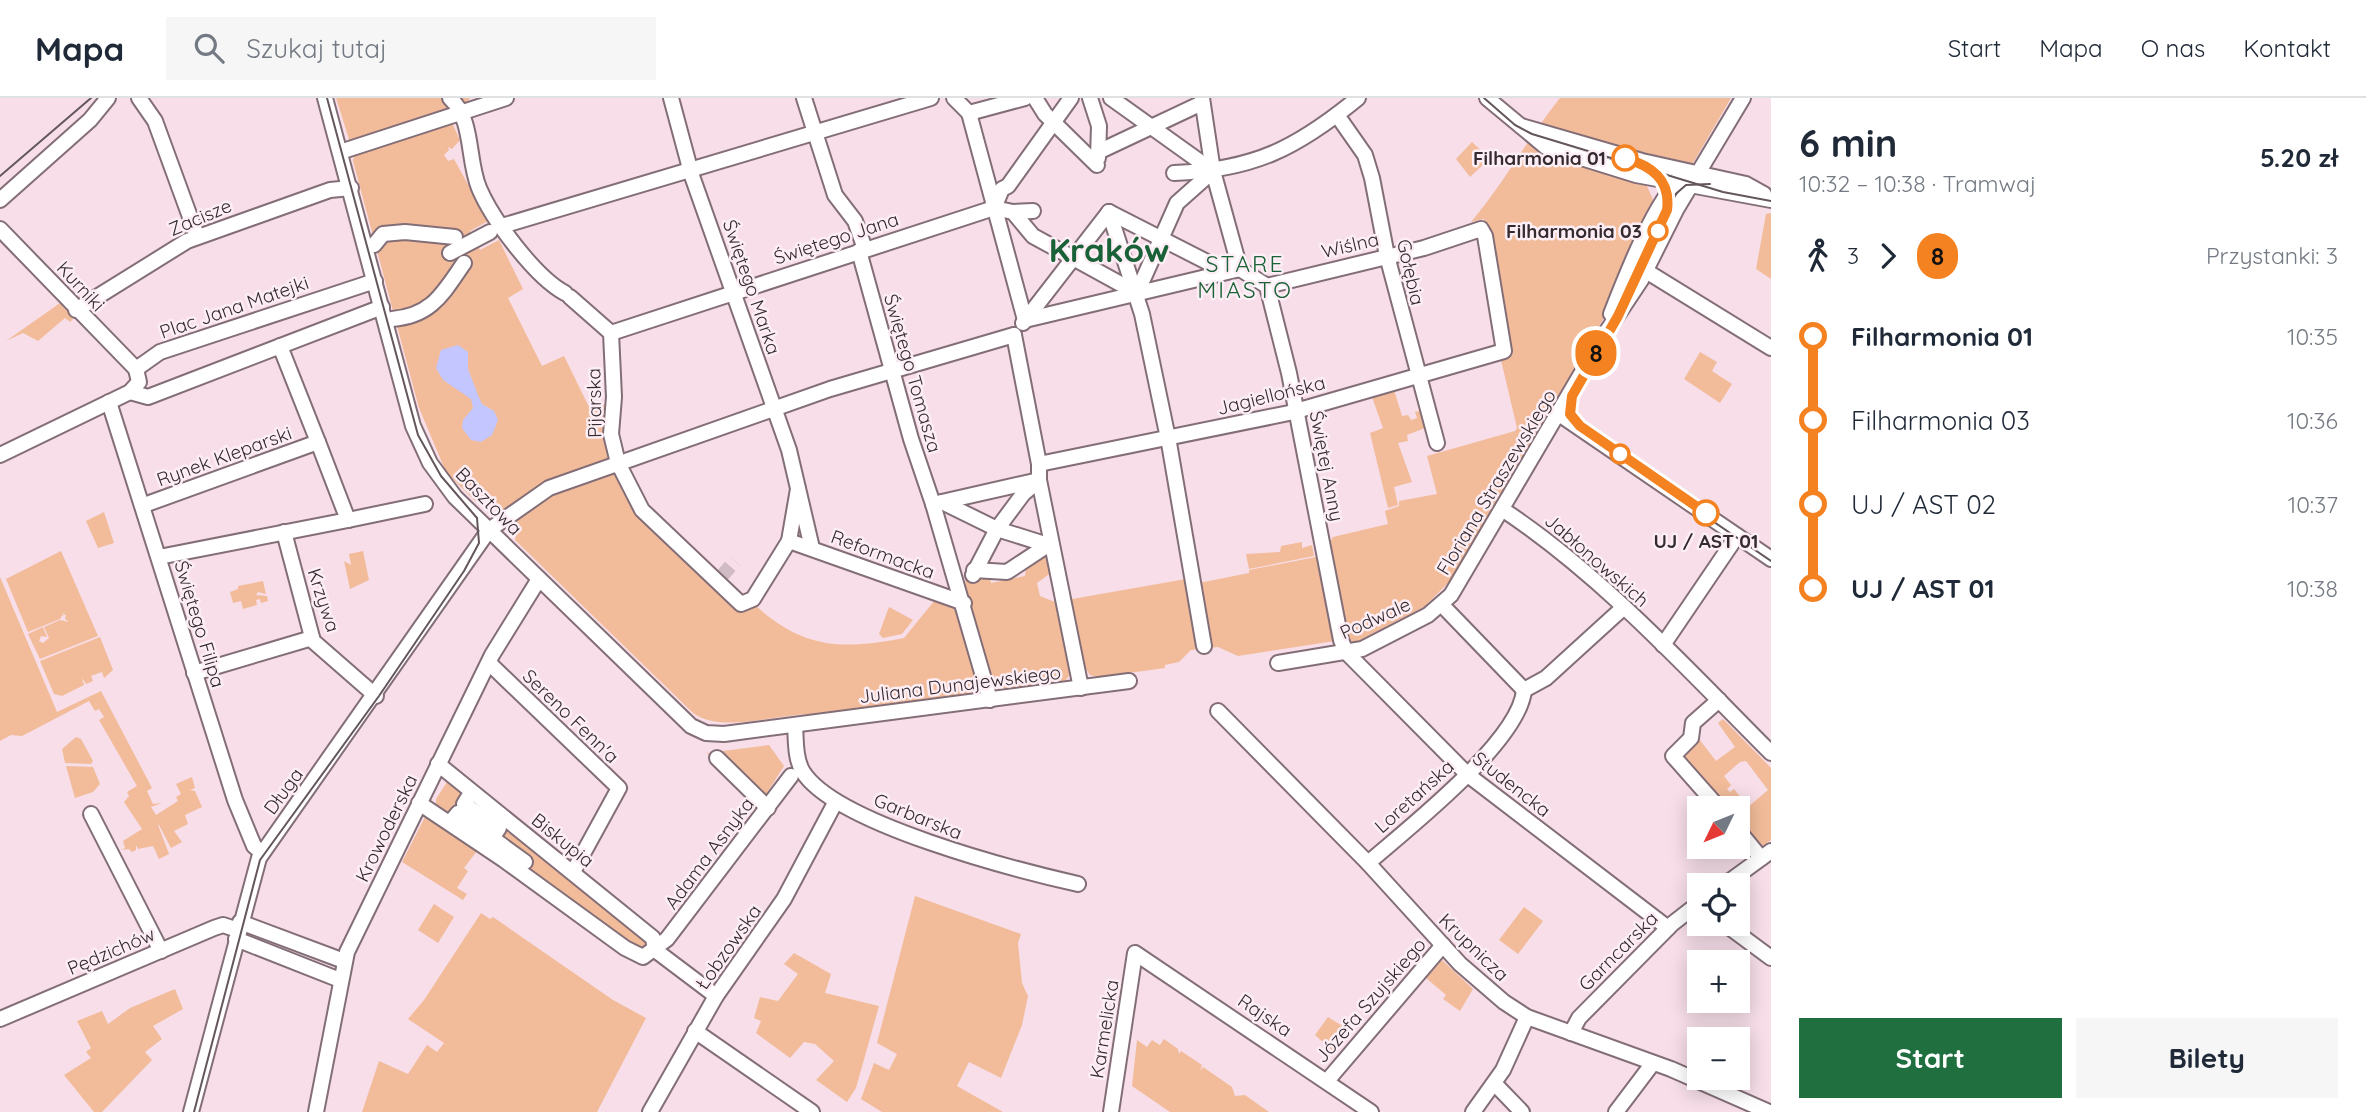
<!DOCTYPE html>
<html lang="pl">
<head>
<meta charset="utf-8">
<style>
  :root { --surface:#fff; --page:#f6f6f7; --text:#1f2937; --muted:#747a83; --line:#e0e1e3; --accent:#206f3f }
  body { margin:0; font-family:Quicksand,sans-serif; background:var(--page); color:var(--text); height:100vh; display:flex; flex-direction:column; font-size:26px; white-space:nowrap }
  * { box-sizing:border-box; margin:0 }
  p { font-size:23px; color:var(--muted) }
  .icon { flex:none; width:38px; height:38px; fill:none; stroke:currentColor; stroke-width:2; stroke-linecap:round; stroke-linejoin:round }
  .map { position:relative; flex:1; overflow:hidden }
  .details { display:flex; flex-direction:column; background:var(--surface); width:595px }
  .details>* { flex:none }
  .badge { padding:0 14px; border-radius:23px; font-size:24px; line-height:46px }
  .needle { width:46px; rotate:227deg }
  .fabs { position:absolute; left:1687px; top:698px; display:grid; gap:14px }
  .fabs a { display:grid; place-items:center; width:63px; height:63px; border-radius:0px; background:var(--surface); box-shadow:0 4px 18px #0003; font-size:35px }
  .map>.badge { position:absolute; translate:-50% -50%; box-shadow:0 0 0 4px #fff }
  .legs { display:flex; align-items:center; gap:10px; height:77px; padding:0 28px; font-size:23px }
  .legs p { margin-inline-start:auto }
  .summary { display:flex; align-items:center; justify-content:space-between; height:119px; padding:0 28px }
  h1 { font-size:38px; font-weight:800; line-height:52px }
  .action { display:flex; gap:14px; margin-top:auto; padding:14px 28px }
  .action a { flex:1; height:80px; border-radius:0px; background:var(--accent); color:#fff; font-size:28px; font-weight:800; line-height:80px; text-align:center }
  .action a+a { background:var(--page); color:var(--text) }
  ul { padding:0 28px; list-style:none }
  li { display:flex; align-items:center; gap:24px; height:84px; font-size:26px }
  li i { display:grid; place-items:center; width:10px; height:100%; margin:0 9px; background:currentColor }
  li i::after { content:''; width:18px; height:18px; margin:-9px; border:5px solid; border-radius:50%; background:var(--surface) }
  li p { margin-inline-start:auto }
  li:first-child i { background:linear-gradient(#0000 50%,currentColor 0) }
  li:last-child i { background:linear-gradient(currentColor 50%,#0000 0) }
  header { display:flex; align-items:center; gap:42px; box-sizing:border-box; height:98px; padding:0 35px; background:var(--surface); border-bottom:2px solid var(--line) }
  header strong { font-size:33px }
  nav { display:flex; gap:38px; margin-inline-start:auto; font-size:24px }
  .search { width:490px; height:63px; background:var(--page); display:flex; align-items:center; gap:18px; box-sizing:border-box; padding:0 24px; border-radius:0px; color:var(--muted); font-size:26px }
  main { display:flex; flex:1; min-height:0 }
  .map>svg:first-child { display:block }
  .green { fill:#f2bc9a; fill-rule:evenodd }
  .water { fill:#c4c6ff }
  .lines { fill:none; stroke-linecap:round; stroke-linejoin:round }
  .minor-tunnel { stroke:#d0bac4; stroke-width:14; stroke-dasharray:14 7; stroke-linecap:butt }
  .minor-casing { stroke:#836e78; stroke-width:18 }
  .minor { stroke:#fff; stroke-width:14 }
  .tram { stroke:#63565c; stroke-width:2 }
  .line-1-casing { stroke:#fff; stroke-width:16 }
  .line-1 { stroke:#f58220; stroke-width:10 }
  .stop-1-dot { fill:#fff; stroke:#f58220; stroke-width:3.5 }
  .labels { text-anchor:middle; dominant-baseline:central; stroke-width:5; stroke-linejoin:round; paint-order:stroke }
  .stop-label { font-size:19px; font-weight:bold; fill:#342b2f; stroke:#fdeef5; text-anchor:end }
  .street-label { font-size:19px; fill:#342b2f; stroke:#fdeef5 }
  .quarter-label { font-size:23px; letter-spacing:2px; fill:#196136; stroke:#fdeef5 }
  .town-label { font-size:33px; font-weight:bold; fill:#196136; stroke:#fdeef5 }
</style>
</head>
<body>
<header>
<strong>Mapa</strong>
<div class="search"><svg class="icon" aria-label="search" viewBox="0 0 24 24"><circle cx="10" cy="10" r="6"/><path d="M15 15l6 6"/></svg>Szukaj tutaj</div>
<nav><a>Start</a><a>Mapa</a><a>O nas</a><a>Kontakt</a></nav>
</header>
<main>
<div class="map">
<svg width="1771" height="1014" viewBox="0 0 1771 1014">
  <rect width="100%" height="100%" fill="#f7dee9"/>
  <g class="green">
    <path d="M336,0h134l-3,5 -21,7 14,30 -8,9 -4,-2 1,3 -5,5 4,6 6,-2 34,62 -18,10 10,19 19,-10 24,49 -15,9 34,68 22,-10 27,55 20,-10 5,74 122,134 17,-4c48,44 88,45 149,33l31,-38 10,5 23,-6 -4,-26 26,5 1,5 34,-7 1,-8 18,-14 4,1 4,17 -15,11 3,13 15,6 131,-23 18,3 45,-9v-3l82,-16 -1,-12 3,-5 55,-13 -3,-13 14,-5v-5l38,-7 -10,-38 88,-25 2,-3 -16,-68 8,-2 -20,-127 -5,-12 -13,3c33,-39 57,-84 89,-124h171l-38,65 -8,2 -38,-7 -8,23 8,5 7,16 -45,107 -157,270 -28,28 -70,36 -6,-4 -110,17 -20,-9 -27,3 -12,12 -14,3v3l-66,9 -9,-2 -4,-6 -14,3 -8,10 -57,7 -14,-5 -15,3 -8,7 -155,20c-36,-1 -96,21 -123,-2l-177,-172 2,-11 -29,-30 -13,2 -29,-29 -27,-64 -66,-247 1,-6z"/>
    <path d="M1472,44l14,13 -1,8 -15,14 -14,-18z"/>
    <path d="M1771,115v66l-15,-10 10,-55z"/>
    <path d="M60,205l14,15 -4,4 -5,-4 -27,23 -15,-8 -17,8z"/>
    <path d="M1700,254l17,10 -5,9 20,13 -12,19 -36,-24z"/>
    <path d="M1394,292l8,26 6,-1 3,5 6,-2 -2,-6 5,-1 5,17 -18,7 1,6 -10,2 14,39 -18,5 4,18 -10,3 -18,-75 13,-5 -11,-31z"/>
    <path d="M104,414l10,31 -16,5 -12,-27z"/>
    <path d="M1302,444v6l10,-3 2,11 -65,13 -3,-15 34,-2 1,-6z"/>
    <path d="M61,453l37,85 -58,23 -12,-25 15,-7 4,10 -6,-1 -2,5 4,2 6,-5 -5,-11 16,-7 9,2 -4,-3 1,-5 -3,2 2,-5 -5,8 -32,13 -22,-53z"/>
    <path d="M363,453l6,29 -19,9 -6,-28 7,4 -2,-11z"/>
    <path d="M0,479l57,135 44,-21 51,97 -5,3 6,13 9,-1 -11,4 5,8 22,-14 -2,-4 5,-3 -5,-10 16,-7 3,11 -5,2 5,1 7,16 -17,8 3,9 -14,7 8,11 -11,6 -12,-23h-1l11,29 -10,5 -6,-13 -15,3 -2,-4v5l-4,2 -3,-3 -8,1 4,-2 -2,-7 19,-12 -18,-27 5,-6 -2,-4 10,-6 -38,-66 5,-3 -5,-8 -4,2 -6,-10 -67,35 -11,-1 -11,6z"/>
    <path d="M263,483l3,13 -8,-2 -2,3 11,1 1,5 -7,2 -1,-4 -4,1 1,5 -14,4 -2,-8 -8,2 -3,-11 8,-3v-3z"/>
    <path d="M889,509l24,13 -11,14 -19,4 -4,-4z"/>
    <path d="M100,539l13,33 -9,8 -2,-6 -11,4 2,5 -7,3 -4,-6 2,7 -22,11 -8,-2 -14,-33z"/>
    <path d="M1723,621l48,49v72l-10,7 -23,-23v-16h-14l-42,-49 1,-8 13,-16 20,26 19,-14 -17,-24zM1746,663l22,29 -20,17 -14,-18 -4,3 -3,-3 4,-4 -7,-9 16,-14z"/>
    <path d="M76,639l5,2 12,22 -2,3 -26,-1 -3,-14z"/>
    <path d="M769,647l15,21 -19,30 -51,-35 -7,-8z"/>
    <path d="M66,668l27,1 7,17 -7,8 -18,6z"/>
    <path d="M447,684l88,66 -2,4 6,-1 109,91 -9,8 -117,-81 11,-16 -12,15 -85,-62v-7z"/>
    <path d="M426,717l51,36 -13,17 4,3 -11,17 10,6 -4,6 -61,-38z"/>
    <path d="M915,798l106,38 -3,9 4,40 6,13 -6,29 -21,53 -32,-16 -12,24 46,26h-121l-21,-13 13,-36 15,7 8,-16 -20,-11z"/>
    <path d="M434,806l20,13 -16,26 -20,-13z"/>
    <path d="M1524,809l19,14 -25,33 -19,-14z"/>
    <path d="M481,815l9,6 3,-2 120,83 33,18 -49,94h-235l17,-51 29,13 19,-29 10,7 7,-9 -36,-24 16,-19z"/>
    <path d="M794,855l37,21 -6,19 54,13 -23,82 -9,14 -31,-22 18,-19 -19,-17 -11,-2 -14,16 -34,-25 5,-12 -7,-3 6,-21 18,4 20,-27 -14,-10z"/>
    <path d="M1442,862l31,29 -13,22 -17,-12 3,-4 -20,-17z"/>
    <path d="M175,891l8,20 -30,17 9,13 -17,13 7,8 -50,52h-8l-30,-37 27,-17 -5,-6 5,-4 -14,-27 25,-10 6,13 22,-16z"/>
    <path d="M1328,919l24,15 -17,21 -20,-18z"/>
    <path d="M1164,941l14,10 1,5 2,-3 21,14 -2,6 3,-4 29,20 3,9 10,-1 24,17h-99l-38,-26 5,-46 10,7 5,-7 8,5z"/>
  </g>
  <path class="water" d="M458,247l10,7v17l10,26 4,9 12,7 4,9 -6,15 -11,7 -10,-2 -9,-12 1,-8 10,-12 -2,-9 -28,-19 -7,-12 5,-18z"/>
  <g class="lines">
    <path class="minor-tunnel" d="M721,479l14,-16"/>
    <defs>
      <g id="minor">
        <path d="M139,0l16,23 42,115"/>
        <path d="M325,0l88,328 17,37 25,34 236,229 15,7 18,1 405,-53"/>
        <path d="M450,0c24,22 17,61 29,90 13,31 56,89 86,105"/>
        <path d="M671,0l21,78 97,274 23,98"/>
        <path d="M804,0l31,97 20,26 10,28"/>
        <path d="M954,0l15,15"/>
        <path d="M1035,0l10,16 52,51"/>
        <path d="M1090,0l9,28 -1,32"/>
        <path d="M1487,0l59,49 90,28 135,25"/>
        <path d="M1337,17l28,40 7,23 15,78 50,187"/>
        <path d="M1521,28l121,35 104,23 18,10"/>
        <path d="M340,54l166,-54"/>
        <path d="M1098,54l104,-49"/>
        <path d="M1174,75c80,-3 123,-25 184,-75"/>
        <path d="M0,102l90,-80 18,-22"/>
        <path d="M994,110l8,-19 6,-3 63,-88"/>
        <path d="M1013,114l20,-1"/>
        <path d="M1109,114l33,102 27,129 35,203"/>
        <path d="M1109,114l102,52 29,5 27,17"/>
        <path d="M502,128l429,-128"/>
        <path d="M0,131l136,140"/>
        <path d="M374,147l9,-11 22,-2 50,5"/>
        <path d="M859,153l52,188 22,65"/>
        <path d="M450,155l40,-21"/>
        <path d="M1646,173l125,77"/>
        <path d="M1267,188l22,87 52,267 5,12 122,123 200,153"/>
        <path d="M570,199l41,36 3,64 -3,37 7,29 24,47 99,94 12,-5 36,-58 9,-52"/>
        <path d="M76,212l111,-69 143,-51 21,-2"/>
        <path d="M1611,216c12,-31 45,-117 71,-136"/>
        <path d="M392,221c40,-3 51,-26 72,-56"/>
        <path d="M1025,222l215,-51 -27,-98 -11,-73"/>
        <path d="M1025,222l-56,-207 56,-15"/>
        <path d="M1023,225l86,-111"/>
        <path d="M611,235l383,-125 19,4 20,24 104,57 40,-90 36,-32 -102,-73"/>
        <path d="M1014,237l25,129v16l42,208"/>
        <path d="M280,248l38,96"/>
        <path d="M136,271l24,-17 215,-71"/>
        <path d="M130,294l18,5 234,-90"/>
        <path d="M109,304l126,398 19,46 8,7"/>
        <path d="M1559,316l212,145"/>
        <path d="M0,357l130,-63 9,-10 -3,-13"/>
        <path d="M1039,366l250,-51 215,-62 -19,-115 -4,-7 -57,19 -157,38"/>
        <path d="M942,404l55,27 51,16 -41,27 -33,-2"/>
        <path d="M144,407l174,-63 30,78 -189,37"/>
        <path d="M1502,411c101,67 184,159 269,244"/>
        <path d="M348,422l77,-16"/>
        <path d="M284,434l29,109 63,55"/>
        <path d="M789,443l175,62"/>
        <path d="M973,477l24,-46 26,-35 15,-13"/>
        <path d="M1442,507l82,85"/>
        <path d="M1663,547l74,-109"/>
        <path d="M489,565l130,125 -46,84"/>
        <path d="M1278,565l84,-14 66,-34 23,-20 150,-255 40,-60 35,-70 67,-112"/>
        <path d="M194,575l118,-35"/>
        <path d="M1524,592l22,-12 78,-71"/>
        <path d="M990,602l-57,-196 106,-24"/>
        <path d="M1719,602l-26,23 -2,15 -18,18 46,52"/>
        <path d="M1218,613l150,152 92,101 44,38 23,15 144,52 98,43"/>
        <path d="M795,627c1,15 0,34 8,47 33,52 213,98 275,112"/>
        <path d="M717,660l51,50"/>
        <path d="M438,666l215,174 2,12 61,46"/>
        <path d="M469,698l-5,8 35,24 -7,10"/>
        <path d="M419,705l85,57 121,88 18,9 24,-18 124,-163"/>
        <path d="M91,716l70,137"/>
        <path d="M453,721l5,-6 67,49"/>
        <path d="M1738,732l23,28"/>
        <path d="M1368,765c39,-34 152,-122 156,-173"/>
        <path d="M1723,788l48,-35"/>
        <path d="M240,824l104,39"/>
        <path d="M1725,826l46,34"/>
        <path d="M236,841l104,41"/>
        <path d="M0,921l214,-91 9,-3 15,5"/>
        <path d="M695,933l117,81"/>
        <path d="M1571,935l8,-15 93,-94 27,-21"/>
        <path d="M1327,983l116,-136"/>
        <path d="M1495,986l27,28"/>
        <path d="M191,1014l68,-254 230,-328 60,-42 281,-99 184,-54"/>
        <path d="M316,1014l31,-160 145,-297 47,-76"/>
        <path d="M650,1014l66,-116 68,-97 51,-96"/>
        <path d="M1111,1014l24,-159 236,159"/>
        <path d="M1473,1014l30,-42 24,-53"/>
        <path d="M1616,1014l37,-49"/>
      </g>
    </defs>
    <use href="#minor" class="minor-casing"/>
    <use href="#minor" class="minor"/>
    <g class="tram">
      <path d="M1484,0l31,27 17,9 191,58 48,9"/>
      <path d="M1642,71c16,10 23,27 19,45"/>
      <path d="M0,78l91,-78"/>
      <path d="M1710,86l-24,1 -16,14 -62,128 -41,71 -1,15 12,16 193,132"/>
      <path d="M194,1014l66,-252 119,-164 85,-125 15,-28 -2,-25 -36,-42 -23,-41 -91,-337"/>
    </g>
  </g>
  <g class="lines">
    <defs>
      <path id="line-1" d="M1625,60c26,8 46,21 42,52l-49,106 -46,80 -2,18 10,12 126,87"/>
    </defs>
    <use href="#line-1" class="line-1-casing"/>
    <use href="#line-1" class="line-1"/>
  </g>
  <g class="stop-1-dot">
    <circle cx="1625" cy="60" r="12"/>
    <circle cx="1658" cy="133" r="9"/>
    <circle cx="1620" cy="356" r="9"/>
    <circle cx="1706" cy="415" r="12"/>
  </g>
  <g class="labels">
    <g class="stop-label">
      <text x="1606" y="60">Filharmonia 01</text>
      <text x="1642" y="133">Filharmonia 03</text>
      <text x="1706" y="443" text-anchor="middle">UJ / AST 01</text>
    </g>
    <g class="street-label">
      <text transform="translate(200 119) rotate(-23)">Zacisze</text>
      <text transform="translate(836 140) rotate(-18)">Świętego Jana</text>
      <text transform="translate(1350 147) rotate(-13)">Wiślna</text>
      <text transform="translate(1411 174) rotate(77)">Gołębia</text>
      <text transform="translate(81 188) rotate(47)">Kurniki</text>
      <text transform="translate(752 189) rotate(71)">Świętego Marka</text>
      <text transform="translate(234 209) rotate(-19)">Plac Jana Matejki</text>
      <text transform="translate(913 275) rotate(74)">Świętego Tomasza</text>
      <text transform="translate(1271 297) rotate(-14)">Jagiellońska</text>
      <text transform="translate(594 305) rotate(-91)">Pijarska</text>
      <text transform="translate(224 358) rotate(-20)">Rynek Kleparski</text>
      <text transform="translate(1327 368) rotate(79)">Świętej Anny</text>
      <text transform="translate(1496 384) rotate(-59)">Floriana Straszewskiego</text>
      <text transform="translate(489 403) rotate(46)">Basztowa</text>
      <text transform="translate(883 456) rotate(20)">Reformacka</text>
      <text transform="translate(1597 462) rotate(41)">Jabłonowskich</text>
      <text transform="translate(324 502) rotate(72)">Krzywa</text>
      <text transform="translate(1375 520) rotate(-24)">Podwale</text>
      <text transform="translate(200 526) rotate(73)">Świętego Filipa</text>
      <text transform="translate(960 586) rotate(-7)">Juliana Dunajewskiego</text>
      <text transform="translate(571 618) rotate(44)">Sereno Fenn'a</text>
      <text transform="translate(1512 686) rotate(38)">Studencka</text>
      <text transform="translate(283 693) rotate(-54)">Długa</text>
      <text transform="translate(1414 698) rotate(-42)">Loretańska</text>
      <text transform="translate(918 718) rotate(22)">Garbarska</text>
      <text transform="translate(386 730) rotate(-64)">Krowoderska</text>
      <text transform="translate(563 742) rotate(39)">Biskupia</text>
      <text transform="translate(709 755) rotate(-53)">Adama Asnyka</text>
      <text transform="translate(728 849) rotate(-55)">Łobzowska</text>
      <text transform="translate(1474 849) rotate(44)">Krupnicza</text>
      <text transform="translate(111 853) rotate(-23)">Pędzichów</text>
      <text transform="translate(1618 853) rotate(-45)">Garncarska</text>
      <text transform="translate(1370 902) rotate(-49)">Józefa Szujskiego</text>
      <text transform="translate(1265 917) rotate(34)">Rajska</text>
      <text transform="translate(1104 931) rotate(-81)">Karmelicka</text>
    </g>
    <g class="quarter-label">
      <text x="1245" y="165">STARE<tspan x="1245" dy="26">MIASTO</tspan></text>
    </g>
    <g class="town-label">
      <text x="1109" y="151">Kraków</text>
    </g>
  </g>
</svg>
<div class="fabs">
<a><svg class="needle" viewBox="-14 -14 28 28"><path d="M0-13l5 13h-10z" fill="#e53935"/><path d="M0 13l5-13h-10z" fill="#747a83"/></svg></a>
<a><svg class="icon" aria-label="locate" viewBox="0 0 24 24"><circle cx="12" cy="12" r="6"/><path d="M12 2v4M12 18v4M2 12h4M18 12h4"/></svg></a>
<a>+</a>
<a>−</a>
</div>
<b class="badge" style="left:1596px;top:255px;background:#f58220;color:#111">8</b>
</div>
<section class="details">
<div class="summary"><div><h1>6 min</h1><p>10:32 – 10:38 · Tramwaj</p></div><b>5.20 zł</b></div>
<div class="legs"><svg class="icon" aria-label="walk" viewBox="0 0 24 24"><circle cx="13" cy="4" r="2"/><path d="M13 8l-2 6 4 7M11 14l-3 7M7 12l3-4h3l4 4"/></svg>3<svg class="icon" aria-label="forward" viewBox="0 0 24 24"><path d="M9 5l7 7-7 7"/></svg><b class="badge" style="background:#f58220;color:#111">8</b><p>Przystanki: 3</p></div>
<ul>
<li><i style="color:#f58220"></i><b>Filharmonia 01</b><p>10:35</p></li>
<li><i style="color:#f58220"></i><span>Filharmonia 03</span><p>10:36</p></li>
<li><i style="color:#f58220"></i><span>UJ / AST 02</span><p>10:37</p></li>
<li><i style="color:#f58220"></i><b>UJ / AST 01</b><p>10:38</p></li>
</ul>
<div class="action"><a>Start</a><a>Bilety</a></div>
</section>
</main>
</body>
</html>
